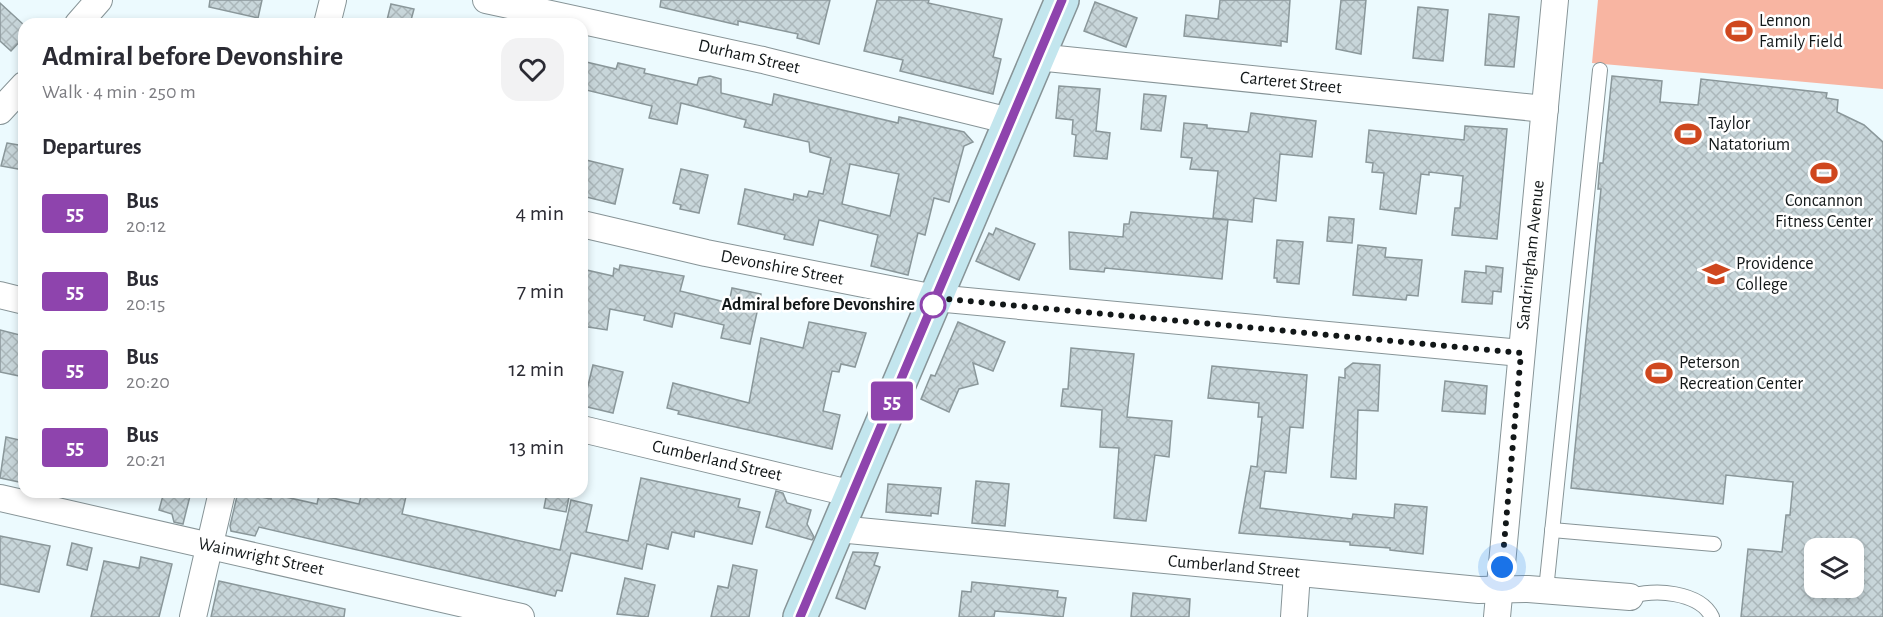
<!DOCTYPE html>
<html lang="en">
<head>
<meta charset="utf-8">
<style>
  :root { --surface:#fff; --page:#f2f2f3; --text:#2b2b33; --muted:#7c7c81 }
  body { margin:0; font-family:"Alegreya Sans",sans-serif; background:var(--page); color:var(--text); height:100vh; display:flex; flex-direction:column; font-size:22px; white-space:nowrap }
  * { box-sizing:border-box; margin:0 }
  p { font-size:20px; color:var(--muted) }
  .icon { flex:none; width:33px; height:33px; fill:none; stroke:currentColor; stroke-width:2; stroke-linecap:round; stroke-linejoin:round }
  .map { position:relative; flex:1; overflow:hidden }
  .panel { position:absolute; left:18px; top:18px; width:570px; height:480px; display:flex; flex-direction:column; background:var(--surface); border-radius:18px; box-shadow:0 3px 9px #0003 }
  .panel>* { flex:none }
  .badge { padding:0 12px; border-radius:4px; font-size:21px; line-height:39px }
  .fabs { position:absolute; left:1804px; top:538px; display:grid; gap:12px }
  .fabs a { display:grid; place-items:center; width:60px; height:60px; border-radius:12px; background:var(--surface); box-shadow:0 3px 9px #0003; font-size:30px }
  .you { position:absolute; width:30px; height:30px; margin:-15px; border:4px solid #fff; border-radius:50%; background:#1a73e8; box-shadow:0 0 0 9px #1a73e833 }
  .map>.badge { position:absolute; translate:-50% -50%; box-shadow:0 0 0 3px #fff }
  h2 { padding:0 24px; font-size:22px; line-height:54px }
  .round { display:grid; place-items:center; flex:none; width:63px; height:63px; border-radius:18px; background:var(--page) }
  .overview { display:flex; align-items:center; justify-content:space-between; height:102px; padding:0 24px }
  h1 { font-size:28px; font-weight:700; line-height:45px }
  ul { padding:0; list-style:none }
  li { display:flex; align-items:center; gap:18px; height:78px; padding:0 24px }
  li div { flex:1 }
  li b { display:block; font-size:22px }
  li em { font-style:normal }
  li .badge { min-width:66px; font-weight:700; text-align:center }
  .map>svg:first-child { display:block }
  .park { fill:#f8b5a2 }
  .building { fill:url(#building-cross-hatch); stroke:#8a979a; stroke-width:1.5; fill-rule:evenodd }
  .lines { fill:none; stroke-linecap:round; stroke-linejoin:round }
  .lane-casing { stroke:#879497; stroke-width:16 }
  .street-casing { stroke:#879497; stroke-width:28 }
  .secondary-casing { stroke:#879497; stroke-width:36 }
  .lane { stroke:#fff; stroke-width:14 }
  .street { stroke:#fff; stroke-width:26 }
  .secondary { stroke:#c3e6ee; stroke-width:33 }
  .line-casing { stroke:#fff; stroke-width:14 }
  .line { stroke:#8e44ad; stroke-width:9 }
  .walk { stroke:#121718; stroke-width:6; stroke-dasharray:0 10.8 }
  .stop-dot { fill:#fff; stroke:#8e44ad; stroke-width:3 }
  .labels { text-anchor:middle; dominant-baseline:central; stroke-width:5; stroke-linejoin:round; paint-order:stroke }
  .poi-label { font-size:18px; fill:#121718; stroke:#fff; text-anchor:start }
  .street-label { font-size:18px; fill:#121718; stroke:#fff }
  .stop-label { font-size:18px; font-weight:bold; fill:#121718; stroke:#fff; text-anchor:end }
</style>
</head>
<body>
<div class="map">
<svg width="1883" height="617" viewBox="0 0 1883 617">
  <defs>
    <pattern id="building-cross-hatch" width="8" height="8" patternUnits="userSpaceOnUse" patternTransform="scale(1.5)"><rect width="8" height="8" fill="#c8d6da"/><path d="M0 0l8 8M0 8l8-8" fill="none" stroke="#abb7ba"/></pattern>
  </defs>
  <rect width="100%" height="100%" fill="#ecfafe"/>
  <path class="park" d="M1598,0h285v89l-291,-26z"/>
  <g class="building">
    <path d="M210,0h52l-4,18 -49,-11z"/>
    <path d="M661,0h169l-11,44 -22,-6 1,-4 -60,-13v4l-78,-18z"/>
    <path d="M877,0h52l-1,3 74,16 -9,38 8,2 -8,35 -93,-23 3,-11 -39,-9z"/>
    <path d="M1220,0h70l-3,42 -6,-1v5l-97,-10 2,-21 32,4z"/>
    <path d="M1341,0h25l-5,54 -25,-5z"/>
    <path d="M1095,2l42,16 -11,29 -42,-16z"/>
    <path d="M0,3l24,22v12l-13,14 -11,-10z"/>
    <path d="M391,4l23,5 -4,15h-24z"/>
    <path d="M1418,7l30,3 -5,51 -30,-3z"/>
    <path d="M1489,14l30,3 -5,50 -29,-2z"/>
    <path d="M582,61l34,8 2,-6 27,6 -1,4 53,12 2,-7 11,-2 11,3v14l51,12 2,-11 124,29 1,-6 65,15 9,10 -9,4 -15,56 -15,-4 -9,37 -7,-2 -10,42 -37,-9 7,-31 -59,-15 -6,25 -29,-6 1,-4 -47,-11 7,-35 48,11 1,-6 13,3 2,-6 14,3 8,-36 -21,-6 -1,-10 -65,-15 2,-7 -65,-17 -4,21 -28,-6 3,-12 -70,-17zM850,164l49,10 -9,42 -48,-12z"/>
    <path d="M1612,76l50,5 -2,21 38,3 3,-26 126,14 -1,5 12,2 -1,12 27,13 19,17v475h-142l7,-68 34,3 4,-37h4l3,-33 -67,-7 -3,29 -152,-16 30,-299h-3l2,-26h3zM1815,549h39v39h-39z"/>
    <path d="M1059,86l41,3 -4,42 14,2 -3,26 -33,-3 2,-21 -4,-1 1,-14 -17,-2z"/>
    <path d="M1144,94l22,2 -5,35 -20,-2z"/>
    <path d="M1251,113l65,8 -4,36 -32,-3 -4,47 -22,-3 -2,24 -39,-4 5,-47 -28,-2 2,-11 -11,-1 3,-34 23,2v3l41,4z"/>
    <path d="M1465,126l42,3 -10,110 -45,-4 3,-27h5l3,-32 -34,-4v3l-8,-1 -5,40 -36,-5 4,-36 -12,-1 1,-9 -7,-1 3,-32 95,10z"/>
    <path d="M7,143l17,3v24l-23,-4z"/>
    <path d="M582,159l41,10 -8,35 -33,-8z"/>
    <path d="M681,169l27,6 -9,38 -19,-4 1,-4 -8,-2z"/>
    <path d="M1131,212l97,8 -6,59 -117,-11 -1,4 -34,-3 -1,-37 54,5 1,-13h5z"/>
    <path d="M1329,217l25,2 -2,24 -25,-2z"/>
    <path d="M996,228l39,16 -16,36 -43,-19 13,-28 4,2z"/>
    <path d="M1277,240l26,2 -4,42 -22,-2v-4h-3z"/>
    <path d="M1358,245l28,3 -1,9 37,3 -4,36 -11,-1 -1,5 -53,-5z"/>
    <path d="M620,265l64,11 -4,15 49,12 3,-15 29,6 -11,50 -29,-6 3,-13 -49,-12 -3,14 -28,-7 1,-4 -35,-7 -3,21 -25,-4v-57l31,7 1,-8 5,2z"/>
    <path d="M1486,266l17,2 -2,24 -8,-1 -1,13 -30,-2 3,-31 21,2z"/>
    <path d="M809,322l57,11 -11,34 -14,-3 -2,8 -7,-1 -9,40 17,4 -8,34 -154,-35 1,-3 -12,-3 6,-25 76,20 12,-65 42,10z"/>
    <path d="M958,322l47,20 -12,29 -20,-8 5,21 -19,5 -10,23 -28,-13 10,-24 4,1z"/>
    <path d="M0,330l24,6v41l-24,-5z"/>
    <path d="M1071,348l63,6 -7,63 45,4 -3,36 -14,-2 -9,66 -32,-3 5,-70 -19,-1 2,-37 -41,-4 2,-17h5z"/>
    <path d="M1353,363l27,2 -2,46 -20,-1 -2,69 -25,-2 8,-100 6,1v-9z"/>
    <path d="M593,365l30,7 -10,41 -30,-7z"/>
    <path d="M1212,366l95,9 -4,53 -13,-1 -4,46 -21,-2 -5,37 92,11 1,-5 41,4 1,-14 32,3 -4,47 -33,-4v-2l-40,-3v-3l-111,-9 12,-67 6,1 5,-50h-4l1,-14 -51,-5z"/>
    <path d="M1445,381l42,5 -2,28 -43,-3z"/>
    <path d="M6,437l18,4v42l-24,-5z"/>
    <path d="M641,478l99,21 -2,8 22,5 -8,32 -57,-13 -1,6 -22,-5 -4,17 -21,-5 -5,25 -71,-16 -9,38 -5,-1 -2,6 -296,-69 -4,9 -24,-5 -1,-5 8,-34 33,7 1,-5 45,10 2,-9 40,9 3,-12h45l-5,22 158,36 11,-50 21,5 -6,27 42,9z"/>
    <path d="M976,481l33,3 -4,42 -33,-3z"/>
    <path d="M888,484l53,4 -3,26 -7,-1v3l-45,-4z"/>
    <path d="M776,491l7,2 4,10 24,7 -4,14 7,13 -2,3 -46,-13z"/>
    <path d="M164,492h27l-8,32 -9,-2 -2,-8 -13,-4z"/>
    <path d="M547,492h23l-4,20 -22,-4z"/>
    <path d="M0,536l50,10 -11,46 -39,-8z"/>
    <path d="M72,543l20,5 -5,22 -20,-5z"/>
    <path d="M853,552l25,1 -4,12 6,2 -15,42 -29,-11z"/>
    <path d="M141,557l31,7 -13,53h-68l13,-56 35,7z"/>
    <path d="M733,565l24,5 -8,47h-38l7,-31 10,2z"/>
    <path d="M625,578l30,7 -7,32 -31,-3z"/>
    <path d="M219,581l126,28 -1,8h-133z"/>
    <path d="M972,582l86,9 -1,6 9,1 -3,19 -68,-6 -1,6h-35l3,-26 9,1z"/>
    <path d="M1133,593l57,6 -1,18h-58z"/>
  </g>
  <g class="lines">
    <defs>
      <g id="lane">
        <path d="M1552,530l162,14"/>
        <path d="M1546,590l54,-520"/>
        <path d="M1630,597c23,-9 70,-5 82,20"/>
      </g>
      <g id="street">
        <path d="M486,0l277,60 247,61"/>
        <path d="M78,24l21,-24"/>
        <path d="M327,24l6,-24"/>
        <path d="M1037,57l508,52"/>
        <path d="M0,111l24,-26"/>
        <path d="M582,224l124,29 229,45 586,55"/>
        <path d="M0,295l24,6"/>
        <path d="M582,429l271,65"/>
        <path d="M0,498l521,119"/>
        <path d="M838,529l641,61 49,-1 102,8"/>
        <path d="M193,617l29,-125"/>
        <path d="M1294,617l3,-44"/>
        <path d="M1497,617l58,-617"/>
      </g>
      <path id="secondary" d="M800,617l262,-617"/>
    </defs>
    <use href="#lane" class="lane-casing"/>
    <use href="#street" class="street-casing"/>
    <use href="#secondary" class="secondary-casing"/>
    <use href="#lane" class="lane"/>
    <use href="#street" class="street"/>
    <use href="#secondary" class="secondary"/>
  </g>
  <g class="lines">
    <defs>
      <path id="line" d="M800,617l262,-617"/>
    </defs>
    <use href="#line" class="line-casing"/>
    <use href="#line" class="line"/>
    <path class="walk" d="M933,305l2,-7 586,55 -19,214"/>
  </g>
  <defs>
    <symbol id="stadium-bare" viewBox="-9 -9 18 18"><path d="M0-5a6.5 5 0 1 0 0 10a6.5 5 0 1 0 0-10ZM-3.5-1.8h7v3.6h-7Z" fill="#cf471e" stroke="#fff" stroke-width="2.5" paint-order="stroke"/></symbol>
    <symbol id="university-bare" viewBox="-9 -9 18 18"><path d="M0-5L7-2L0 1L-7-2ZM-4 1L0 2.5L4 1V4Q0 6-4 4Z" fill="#cf471e" stroke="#fff" stroke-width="2.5" paint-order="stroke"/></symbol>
  </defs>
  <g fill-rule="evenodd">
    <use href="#stadium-bare" x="1720" y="12" width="38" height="38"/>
    <use href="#stadium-bare" x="1669" y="115" width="38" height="38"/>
    <use href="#stadium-bare" x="1805" y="154" width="38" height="38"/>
    <use href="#university-bare" x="1697" y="255" width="38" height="38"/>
    <use href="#stadium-bare" x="1640" y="354" width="38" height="38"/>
  </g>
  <circle class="stop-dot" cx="933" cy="305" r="12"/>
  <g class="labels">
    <g class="poi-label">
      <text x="1759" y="21">Lennon<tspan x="1759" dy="21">Family Field</tspan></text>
      <text x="1708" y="124">Taylor<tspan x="1708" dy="21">Natatorium</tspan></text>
      <text x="1824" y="201" text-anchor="middle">Concannon<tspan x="1824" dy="21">Fitness Center</tspan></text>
      <text x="1736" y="264">Providence<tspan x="1736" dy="21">College</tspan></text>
      <text x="1679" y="363">Peterson<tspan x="1679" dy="21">Recreation Center</tspan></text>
    </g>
    <g class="street-label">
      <text transform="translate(749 57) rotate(13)">Durham Street</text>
      <text transform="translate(1291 83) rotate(6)">Carteret Street</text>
      <text transform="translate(1531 255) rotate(-84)">Sandringham Avenue</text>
      <text transform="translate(782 268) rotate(11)">Devonshire Street</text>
      <text transform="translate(717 461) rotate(13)">Cumberland Street</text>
      <text transform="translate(261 557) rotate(12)">Wainwright Street</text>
      <text transform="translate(1234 567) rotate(5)">Cumberland Street</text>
    </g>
    <g class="stop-label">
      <text x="915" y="305">Admiral before Devonshire</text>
    </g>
  </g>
</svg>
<div class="fabs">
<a><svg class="icon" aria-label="layers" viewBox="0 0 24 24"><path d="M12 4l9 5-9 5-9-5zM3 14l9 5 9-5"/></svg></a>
</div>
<div class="you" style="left:1502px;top:567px"></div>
<b class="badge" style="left:892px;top:401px;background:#8e44ad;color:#fff">55</b>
<section class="panel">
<div class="overview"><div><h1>Admiral before Devonshire</h1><p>Walk · 4 min · 250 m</p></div><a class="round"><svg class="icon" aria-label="heart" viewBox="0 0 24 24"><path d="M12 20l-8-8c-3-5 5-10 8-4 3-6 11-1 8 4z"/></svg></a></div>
<h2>Departures</h2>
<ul>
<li><span class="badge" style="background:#8e44ad;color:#fff">55</span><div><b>Bus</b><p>20:12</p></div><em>4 min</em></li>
<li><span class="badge" style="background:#8e44ad;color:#fff">55</span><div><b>Bus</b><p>20:15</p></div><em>7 min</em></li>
<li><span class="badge" style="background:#8e44ad;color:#fff">55</span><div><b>Bus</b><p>20:20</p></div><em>12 min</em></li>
<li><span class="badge" style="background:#8e44ad;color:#fff">55</span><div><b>Bus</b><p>20:21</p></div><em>13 min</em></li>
</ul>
</section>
</div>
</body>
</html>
